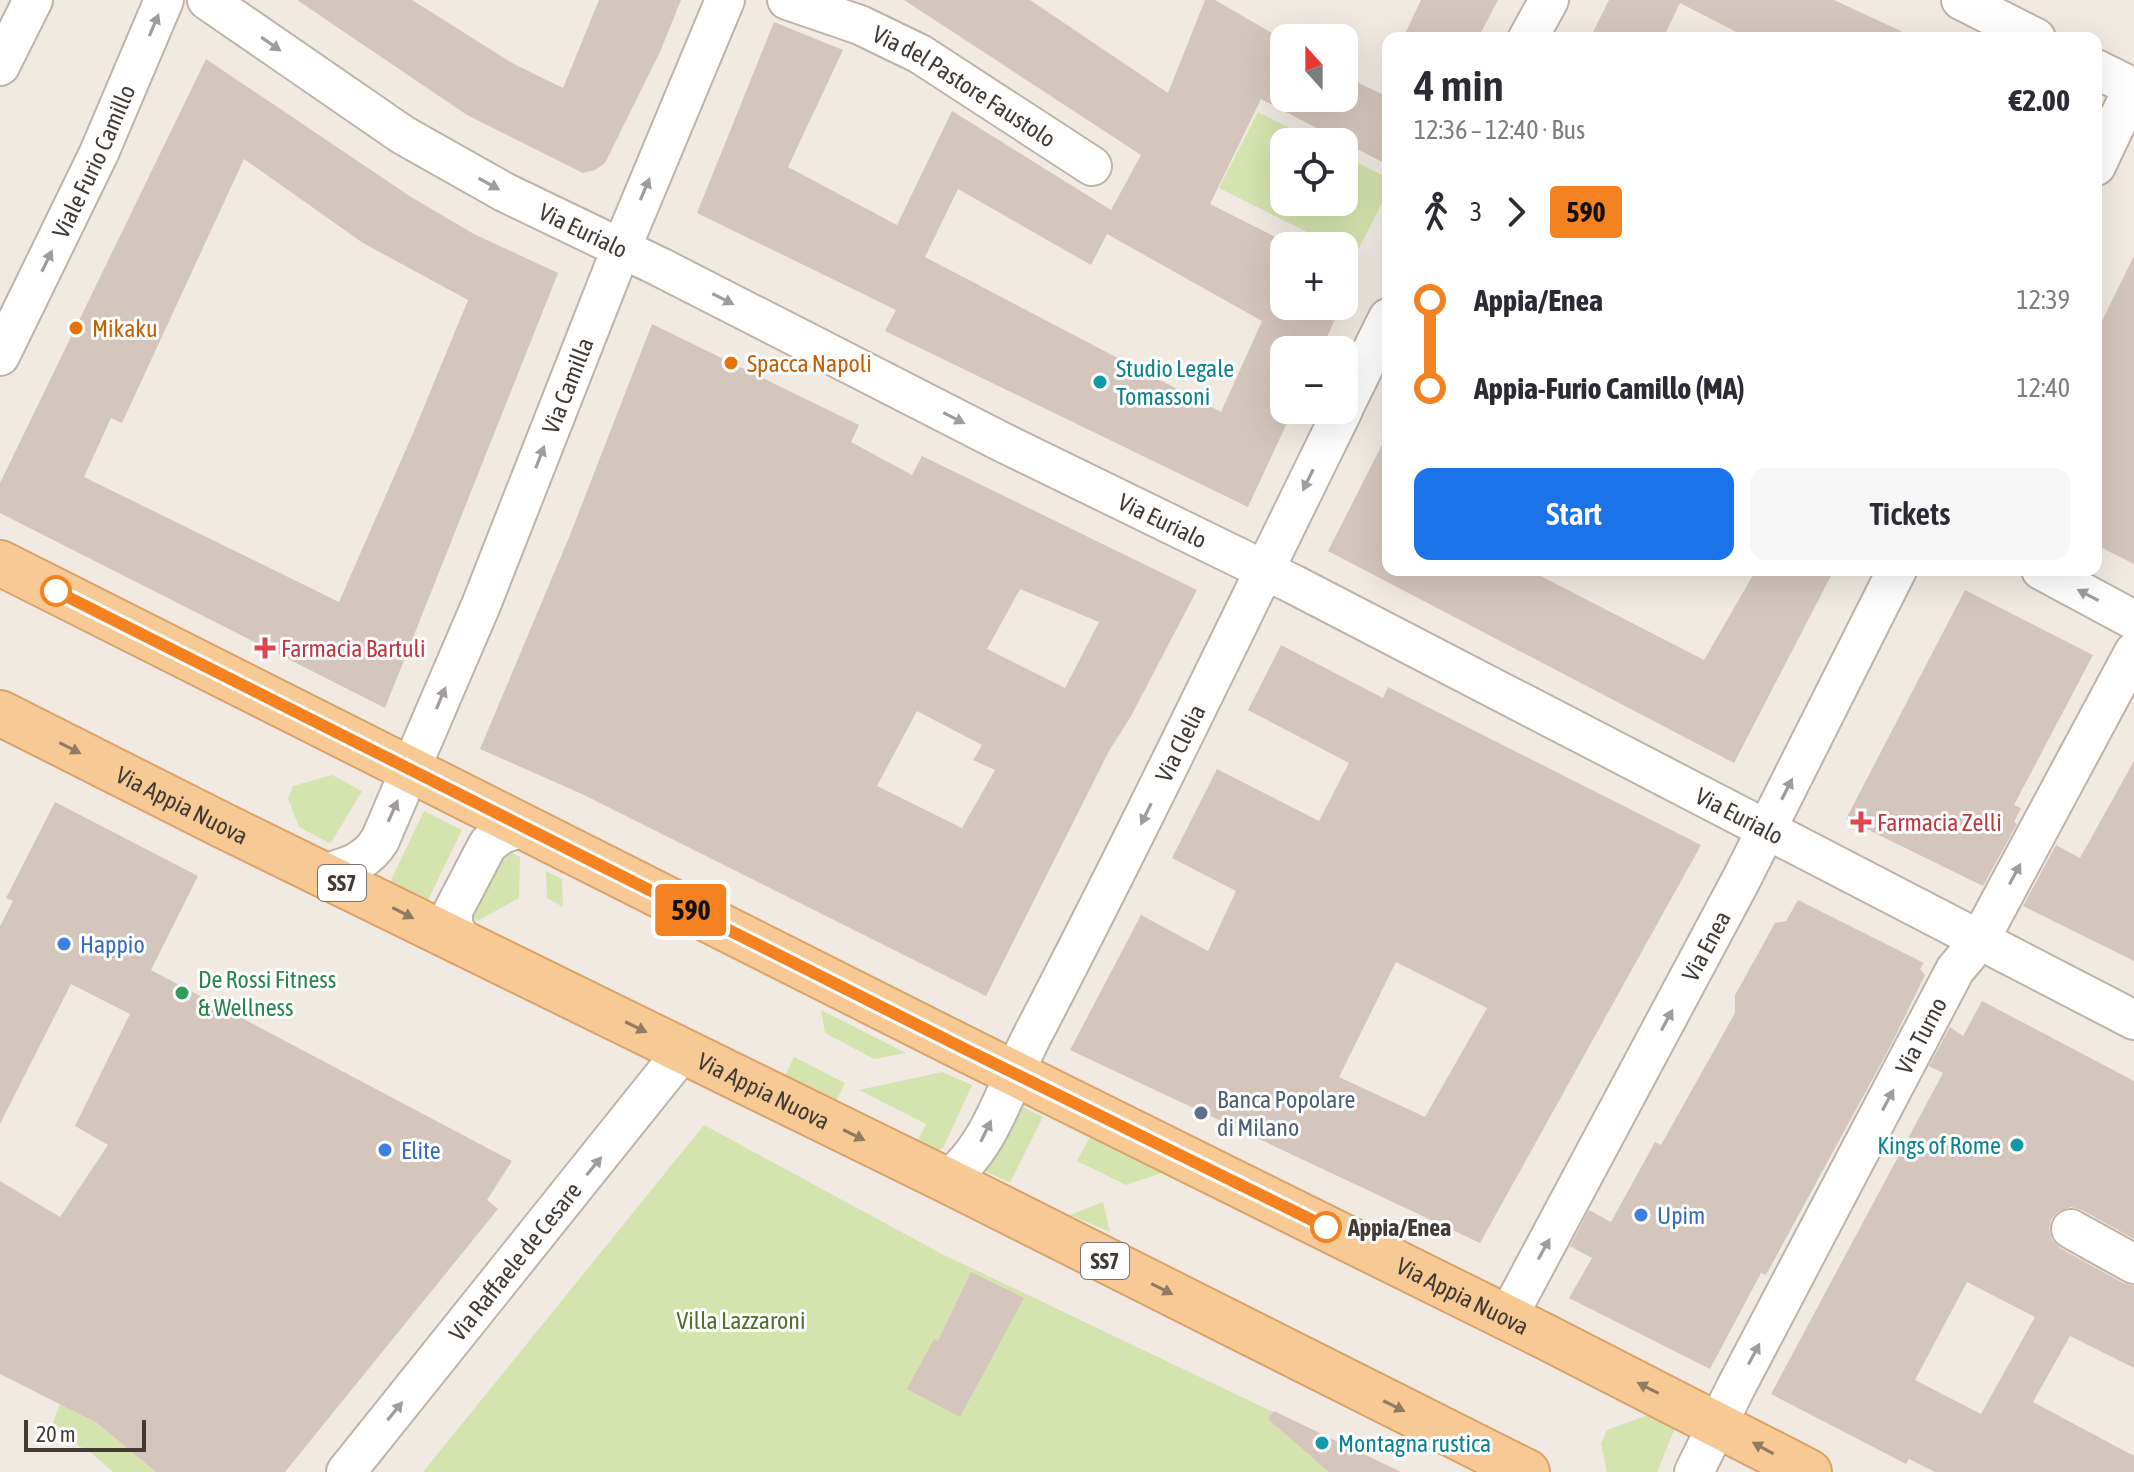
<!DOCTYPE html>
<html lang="en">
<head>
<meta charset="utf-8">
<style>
  :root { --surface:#fff; --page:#f7f7f7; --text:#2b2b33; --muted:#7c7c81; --accent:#1a73e8 }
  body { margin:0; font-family:"Asap Condensed",sans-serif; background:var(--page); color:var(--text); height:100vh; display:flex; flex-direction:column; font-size:30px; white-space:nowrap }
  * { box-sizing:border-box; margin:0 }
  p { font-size:26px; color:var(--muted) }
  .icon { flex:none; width:44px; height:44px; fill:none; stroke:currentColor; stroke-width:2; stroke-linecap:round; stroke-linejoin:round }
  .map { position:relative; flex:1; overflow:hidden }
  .drawer { position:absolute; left:1382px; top:32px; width:720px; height:544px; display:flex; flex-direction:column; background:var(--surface); border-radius:16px; box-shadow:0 8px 32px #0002 }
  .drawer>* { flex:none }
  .badge { padding:0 16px; border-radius:6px; font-size:28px; line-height:52px }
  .needle { width:52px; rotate:339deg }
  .buttons { position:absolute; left:1270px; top:24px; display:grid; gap:16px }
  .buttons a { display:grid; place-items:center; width:88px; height:88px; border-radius:16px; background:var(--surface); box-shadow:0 8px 32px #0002; font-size:40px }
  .scale { position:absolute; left:24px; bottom:20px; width:122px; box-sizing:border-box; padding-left:8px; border:4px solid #423a34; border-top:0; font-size:22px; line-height:28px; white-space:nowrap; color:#423a34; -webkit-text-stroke:6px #fff; paint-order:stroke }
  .map>.badge { position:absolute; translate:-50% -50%; box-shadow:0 0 0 4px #fff }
  .legs { display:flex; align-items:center; gap:12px; height:88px; padding:0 32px; font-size:26px }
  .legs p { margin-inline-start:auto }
  .head { display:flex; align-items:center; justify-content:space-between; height:136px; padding:0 32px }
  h1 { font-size:44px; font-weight:600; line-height:60px }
  .button { display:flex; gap:16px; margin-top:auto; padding:16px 32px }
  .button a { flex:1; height:92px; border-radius:16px; background:var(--accent); color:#fff; font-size:32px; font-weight:600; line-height:92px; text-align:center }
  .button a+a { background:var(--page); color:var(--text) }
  ul { padding:0 32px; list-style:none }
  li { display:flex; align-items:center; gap:28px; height:88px; font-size:30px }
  li i { display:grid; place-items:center; width:12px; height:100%; margin:0 10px; background:currentColor }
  li i::after { content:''; width:20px; height:20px; margin:-10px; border:6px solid; border-radius:50%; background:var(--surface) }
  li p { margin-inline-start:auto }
  li:first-child i { background:linear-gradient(#0000 50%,currentColor 0) }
  li:last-child i { background:linear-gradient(currentColor 50%,#0000 0) }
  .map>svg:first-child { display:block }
  .green { fill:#d5e3ae }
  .building { fill:#d4c6bc; fill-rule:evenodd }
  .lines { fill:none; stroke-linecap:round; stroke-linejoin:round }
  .minor-casing { stroke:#beb3a9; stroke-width:42 }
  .major-casing { stroke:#dba267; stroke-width:48 }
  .minor { stroke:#fff; stroke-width:38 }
  .major { stroke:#f7c995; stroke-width:44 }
  .oneway { fill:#a09c9a }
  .oneway2 { fill:#937a60 }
  .line-1-casing { stroke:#fff; stroke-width:18 }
  .line-1 { stroke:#f58220; stroke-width:12 }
  .food-dot { fill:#e8710a; stroke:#fff; stroke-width:3 }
  .culture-dot { fill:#0f9aa8; stroke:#fff; stroke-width:3 }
  .stop-1-dot { fill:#fff; stroke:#f58220; stroke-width:4 }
  .health-dot { fill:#e0444e; stroke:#fff; stroke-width:3 }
  .shop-dot { fill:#3f7fe0; stroke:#fff; stroke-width:3 }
  .leisure-dot { fill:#2e9e5b; stroke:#fff; stroke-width:3 }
  .service-dot { fill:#5c6f8a; stroke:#fff; stroke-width:3 }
  .labels { text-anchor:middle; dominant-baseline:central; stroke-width:6; stroke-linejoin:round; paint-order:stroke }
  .shield { fill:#fff; stroke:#7b7571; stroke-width:2 }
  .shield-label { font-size:22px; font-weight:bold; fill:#423a34 }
  .street-label { font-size:24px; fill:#423a34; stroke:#fff }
  .food-label { font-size:24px; fill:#c56008; stroke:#fff; text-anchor:start }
  .culture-label { font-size:24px; fill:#0d838f; stroke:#fff; text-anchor:start }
  .health-label { font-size:24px; fill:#be3a42; stroke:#fff; text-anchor:start }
  .shop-label { font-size:24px; fill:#366cbe; stroke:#fff; text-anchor:start }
  .leisure-label { font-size:24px; fill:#27864d; stroke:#fff; text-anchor:start }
  .service-label { font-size:24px; fill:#4e5e75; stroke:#fff; text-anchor:start }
  .stop-label { font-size:24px; font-weight:bold; fill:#423a34; stroke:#fff; text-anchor:start }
  .park-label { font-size:24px; fill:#526f2c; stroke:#fff }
</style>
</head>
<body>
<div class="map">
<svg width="2134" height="1472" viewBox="0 0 2134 1472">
  <rect width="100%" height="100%" fill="#f0eae3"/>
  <g class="green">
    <path d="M1258,112l59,30h-33v60h60v-46l44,22v13l-33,65 -11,-5v-5h-9l-116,-58z"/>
    <path d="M332,775l30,16 -30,50 -3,2 -30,-16 -11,-29 5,-12z"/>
    <path d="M424,811l38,19 -34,70 -38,-18z"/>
    <path d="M507,850l13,7 -1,41 -42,23 -6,-6 32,-64z"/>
    <path d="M546,871l16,8 1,28 -16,-9z"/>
    <path d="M821,1010l85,43 -32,6 -49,-26z"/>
    <path d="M794,1057l51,26 -9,18 -51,-25z"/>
    <path d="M942,1072l30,13 -29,63 -8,3 -18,-9 9,-18 -67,-34z"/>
    <path d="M1017,1104l26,13 -33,66 -27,-13z"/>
    <path d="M704,1125l238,129 457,218h-976z"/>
    <path d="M1090,1137l72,36 -36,12 -49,-24z"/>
    <path d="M1103,1202l7,30 -40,-17z"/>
    <path d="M60,1404l37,19 59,49h-43l-23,-20 -40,-21z"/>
    <path d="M1648,1415l27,13 -18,44h-50l-6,-28 6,-14z"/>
  </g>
  <g class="building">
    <path d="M297,0h115l100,63 51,25 36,-88h82l-21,52 -55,111 -10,7 -12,3 -116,-58z"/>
    <path d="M904,0h126l138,93 37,-93h10l69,40v58h60v-22l44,21v68l-127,-66 -51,105 83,42h-9v60h57l-20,44h-37v60h9l-45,97 -363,-176 11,-21 -199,-97 77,-191 69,28 -55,117 109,58 55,-114 159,99 30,-55zM958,189l133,76 16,-31 155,87 -41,91 -296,-155z"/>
    <path d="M1421,0h77l-20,38h-75z"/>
    <path d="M1609,0h225l82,38h-168l-68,-35 -17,35h-73z"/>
    <path d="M206,59l205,138 63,37 84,39 -173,435 -385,-195v-30zM244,159l119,84 105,57 -54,131 -75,171 -255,-125 27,-59 11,5z"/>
    <path d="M2134,256v308l-38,-19v-212z"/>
    <path d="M1344,268l12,7 -12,24z"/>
    <path d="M652,324l207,101 -8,17 61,33 10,-19 275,134 -67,128 -21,33 -123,245 -404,-202 -102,-45 90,-214zM1020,589l79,33 -34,66 -78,-39zM917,711l65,34 -9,15 22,10 -33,58 -85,-42z"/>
    <path d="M1388,433v137h141l175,90 52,-90h78l-100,193 -406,-212z"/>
    <path d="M1965,590l128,65 -79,150 7,3 -7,14 3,2 -34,62 -137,-67z"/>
    <path d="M1281,645l102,53 5,-11 313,158 -221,398 -410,-193 71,-135 67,36 28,-60 -64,-33 45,-89 102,52 16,-31 14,-27 -101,-53zM1396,962l91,46 -62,109 -86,-40z"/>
    <path d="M2134,761v200l-111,-55 33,-61 24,13z"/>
    <path d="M55,802l143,74 -47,94 361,191 -25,39 11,9 -213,263h-129l-59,-49 -97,-49v-193l60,36 48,-72 -33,-19 55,-112 -59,-30 -71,140v-198l13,-25 -7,-3z"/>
    <path d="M1798,900l126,63 -4,6 5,6 -34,70 -125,230 -5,-2 -51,96 -141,-71 23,-40 -22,-12 19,-36 22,12 44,-80 6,3 74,-132v-18l40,-72 11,-2z"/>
    <path d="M1982,1001l152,80v158l-52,-29 -11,-3 -12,4 -8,8 -2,10 3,11 8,8 63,35 11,3v82l-64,-32 -37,66 101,54v16h-199l-26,-13 -3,5 -135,-70 172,-321 -14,-7 21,-39 13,9zM1967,1282l68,35 -54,97 -66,-34z"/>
    <path d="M971,1272l53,26 -64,119 -53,-28 27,-50 4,2z"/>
    <path d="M1274,1411l127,61h-72l-61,-53z"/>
  </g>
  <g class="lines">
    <defs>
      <g id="minor">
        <path id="s1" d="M207,0l196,135 101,57 156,75 340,174 293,143 841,436"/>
        <path id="s2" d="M787,0l73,25 60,29 172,112"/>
        <path d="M1961,0l75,38"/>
        <path d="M1528,38l21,-38"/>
        <path d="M0,66l33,-66"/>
        <path d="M2096,69l38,19"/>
        <path d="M2096,166l38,-80"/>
        <path id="s3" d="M0,356l99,-203 65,-153"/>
        <path d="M1344,407l44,-89"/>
        <path d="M2041,570l93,50"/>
        <path id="s4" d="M323,874c23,-7 43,-11 57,-34l101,-235 140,-356 104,-249"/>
        <path d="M462,942l-9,-17v-14l35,-67 14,-10 22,-7"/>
        <path id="s5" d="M946,1180c44,-29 62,-98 86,-144 108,-207 208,-417 311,-626"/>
        <path d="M2071,1229l63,35"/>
        <path id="s6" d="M1507,1318l234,-438 156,-310"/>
        <path id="s7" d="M346,1472l338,-422"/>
        <path id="s8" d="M1694,1472l42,-85 219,-417 24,-29 155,-289"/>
      </g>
      <g id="major">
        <path id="s9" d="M0,563l967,487 579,287 263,135"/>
        <path id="s10" d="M0,713l220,111 726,356 581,292"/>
      </g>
    </defs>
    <use href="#minor" class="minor-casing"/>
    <use href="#major" class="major-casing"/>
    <use href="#minor" class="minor"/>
    <use href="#major" class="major"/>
  </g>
  <defs><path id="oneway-solid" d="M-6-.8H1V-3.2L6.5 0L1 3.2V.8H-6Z" transform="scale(2)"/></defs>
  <g class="oneway">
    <use href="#oneway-solid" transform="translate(154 25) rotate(-67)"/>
    <use href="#oneway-solid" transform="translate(271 44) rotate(35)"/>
    <use href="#oneway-solid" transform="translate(489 184) rotate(29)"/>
    <use href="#oneway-solid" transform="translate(645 189) rotate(-67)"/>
    <use href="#oneway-solid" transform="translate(47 261) rotate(-64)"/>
    <use href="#oneway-solid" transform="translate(723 299) rotate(27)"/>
    <use href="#oneway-solid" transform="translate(954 418) rotate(27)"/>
    <use href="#oneway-solid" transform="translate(540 457) rotate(-69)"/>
    <use href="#oneway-solid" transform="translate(1308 480) rotate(116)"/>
    <use href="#oneway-solid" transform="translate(2088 595) rotate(-152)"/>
    <use href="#oneway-solid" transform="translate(441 698) rotate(-67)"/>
    <use href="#oneway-solid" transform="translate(1787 789) rotate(-63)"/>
    <use href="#oneway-solid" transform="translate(393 811) rotate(-66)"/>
    <use href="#oneway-solid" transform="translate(1146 814) rotate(116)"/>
    <use href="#oneway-solid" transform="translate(2015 874) rotate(-62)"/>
    <use href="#oneway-solid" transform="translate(1667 1020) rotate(-62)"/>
    <use href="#oneway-solid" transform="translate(1888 1100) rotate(-62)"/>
    <use href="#oneway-solid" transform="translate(986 1131) rotate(-64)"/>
    <use href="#oneway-solid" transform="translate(594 1166) rotate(-51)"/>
    <use href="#oneway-solid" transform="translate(1544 1249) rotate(-61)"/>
    <use href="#oneway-solid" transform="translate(1754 1354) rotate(-62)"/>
    <use href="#oneway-solid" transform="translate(395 1411) rotate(-51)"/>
  </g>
  <g class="oneway2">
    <use href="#oneway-solid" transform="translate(70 748) rotate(27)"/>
    <use href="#oneway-solid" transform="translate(403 913) rotate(27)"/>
    <use href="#oneway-solid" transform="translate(636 1027) rotate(26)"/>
    <use href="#oneway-solid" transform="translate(854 1135) rotate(26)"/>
    <use href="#oneway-solid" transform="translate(1162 1289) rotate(27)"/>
    <use href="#oneway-solid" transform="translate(1648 1388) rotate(-153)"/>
    <use href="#oneway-solid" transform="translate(1394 1406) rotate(26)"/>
    <use href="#oneway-solid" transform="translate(1763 1448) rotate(-151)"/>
  </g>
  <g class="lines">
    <defs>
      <path id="line-1" d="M56,591l911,459 359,177"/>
    </defs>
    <use href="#line-1" class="line-1-casing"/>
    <use href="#line-1" class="line-1"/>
  </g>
  <g class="food-dot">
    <circle cx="76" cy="328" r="8"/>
    <circle cx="731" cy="363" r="8"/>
  </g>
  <g class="culture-dot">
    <circle cx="1100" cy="382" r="8"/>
    <circle cx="2017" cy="1145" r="8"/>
    <circle cx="1322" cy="1443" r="8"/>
  </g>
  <g class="stop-1-dot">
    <circle cx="56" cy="591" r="14"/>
    <circle cx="1326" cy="1227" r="14"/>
  </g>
  <g class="health-dot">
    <path d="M261 636h8v8h8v8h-8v8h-8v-8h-8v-8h8z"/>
    <path d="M1857 810h8v8h8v8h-8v8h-8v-8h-8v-8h8z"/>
  </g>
  <g class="shop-dot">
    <circle cx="64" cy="944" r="8"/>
    <circle cx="385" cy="1150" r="8"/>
    <circle cx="1641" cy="1215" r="8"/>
  </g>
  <circle class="leisure-dot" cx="182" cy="993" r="8"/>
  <circle class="service-dot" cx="1201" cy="1113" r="8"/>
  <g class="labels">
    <g class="shield">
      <rect x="318" y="865" width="48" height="36" rx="6"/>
      <rect x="1081" y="1243" width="48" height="36" rx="6"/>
    </g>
    <g class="shield-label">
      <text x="342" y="883">SS7</text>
      <text x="1105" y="1261">SS7</text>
    </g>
    <g class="street-label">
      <text stroke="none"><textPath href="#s2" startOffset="198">Via del Pastore Faustolo</textPath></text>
      <text stroke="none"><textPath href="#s3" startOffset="216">Viale Furio Camillo</textPath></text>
      <text stroke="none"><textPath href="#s1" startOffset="442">Via Eurialo</textPath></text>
      <text stroke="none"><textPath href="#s4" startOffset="560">Via Camilla</textPath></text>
      <text stroke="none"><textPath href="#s1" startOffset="1090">Via Eurialo</textPath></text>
      <text stroke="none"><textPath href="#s5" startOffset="498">Via Clelia</textPath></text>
      <text stroke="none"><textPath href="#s10" startOffset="204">Via Appia Nuova</textPath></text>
      <text stroke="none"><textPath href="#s1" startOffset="1738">Via Eurialo</textPath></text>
      <text stroke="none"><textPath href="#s6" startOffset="422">Via Enea</textPath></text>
      <text stroke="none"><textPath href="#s8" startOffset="492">Via Turno</textPath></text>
      <text stroke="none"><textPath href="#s10" startOffset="852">Via Appia Nuova</textPath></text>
      <text stroke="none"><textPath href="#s7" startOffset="270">Via Raffaele de Cesare</textPath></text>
      <text stroke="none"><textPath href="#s9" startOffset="1636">Via Appia Nuova</textPath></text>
    </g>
    <g class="food-label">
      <text x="92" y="328">Mikaku</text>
      <text x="747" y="363">Spacca Napoli</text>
    </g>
    <g class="culture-label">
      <text x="1116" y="368">Studio Legale<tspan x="1116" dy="28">Tomassoni</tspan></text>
      <text x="2001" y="1145" text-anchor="end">Kings of Rome</text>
      <text x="1338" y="1443">Montagna rustica</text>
    </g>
    <g class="health-label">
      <text x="281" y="648">Farmacia Bartuli</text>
      <text x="1877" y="822">Farmacia Zelli</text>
    </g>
    <g class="shop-label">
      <text x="80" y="944">Happio</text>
      <text x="401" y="1150">Elite</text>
      <text x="1657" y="1215">Upim</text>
    </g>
    <g class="leisure-label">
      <text x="198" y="979">De Rossi Fitness<tspan x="198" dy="28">&amp; Wellness</tspan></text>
    </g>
    <g class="service-label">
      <text x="1217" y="1099">Banca Popolare<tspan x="1217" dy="28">di Milano</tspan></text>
    </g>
    <g class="stop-label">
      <text x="1348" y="1227">Appia/Enea</text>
    </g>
    <g class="park-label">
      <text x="741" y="1320">Villa Lazzaroni</text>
    </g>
  </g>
</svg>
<div class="buttons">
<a><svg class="needle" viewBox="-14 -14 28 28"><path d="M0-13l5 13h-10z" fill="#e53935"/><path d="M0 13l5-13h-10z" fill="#7c7c81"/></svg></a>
<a><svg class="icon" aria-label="locate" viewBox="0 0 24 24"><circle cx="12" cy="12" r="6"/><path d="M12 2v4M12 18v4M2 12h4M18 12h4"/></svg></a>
<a>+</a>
<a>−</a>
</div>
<div class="scale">20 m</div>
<b class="badge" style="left:691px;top:910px;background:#f58220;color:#111">590</b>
<section class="drawer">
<div class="head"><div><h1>4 min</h1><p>12:36 – 12:40 · Bus</p></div><b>€2.00</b></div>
<div class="legs"><svg class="icon" aria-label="walk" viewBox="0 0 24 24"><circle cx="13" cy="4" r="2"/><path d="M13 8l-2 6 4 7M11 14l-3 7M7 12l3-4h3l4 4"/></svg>3<svg class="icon" aria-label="forward" viewBox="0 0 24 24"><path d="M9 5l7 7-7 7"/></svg><b class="badge" style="background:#f58220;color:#111">590</b></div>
<ul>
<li><i style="color:#f58220"></i><b>Appia/Enea</b><p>12:39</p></li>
<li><i style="color:#f58220"></i><b>Appia-Furio Camillo (MA)</b><p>12:40</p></li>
</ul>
<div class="button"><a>Start</a><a>Tickets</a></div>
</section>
</div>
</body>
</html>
